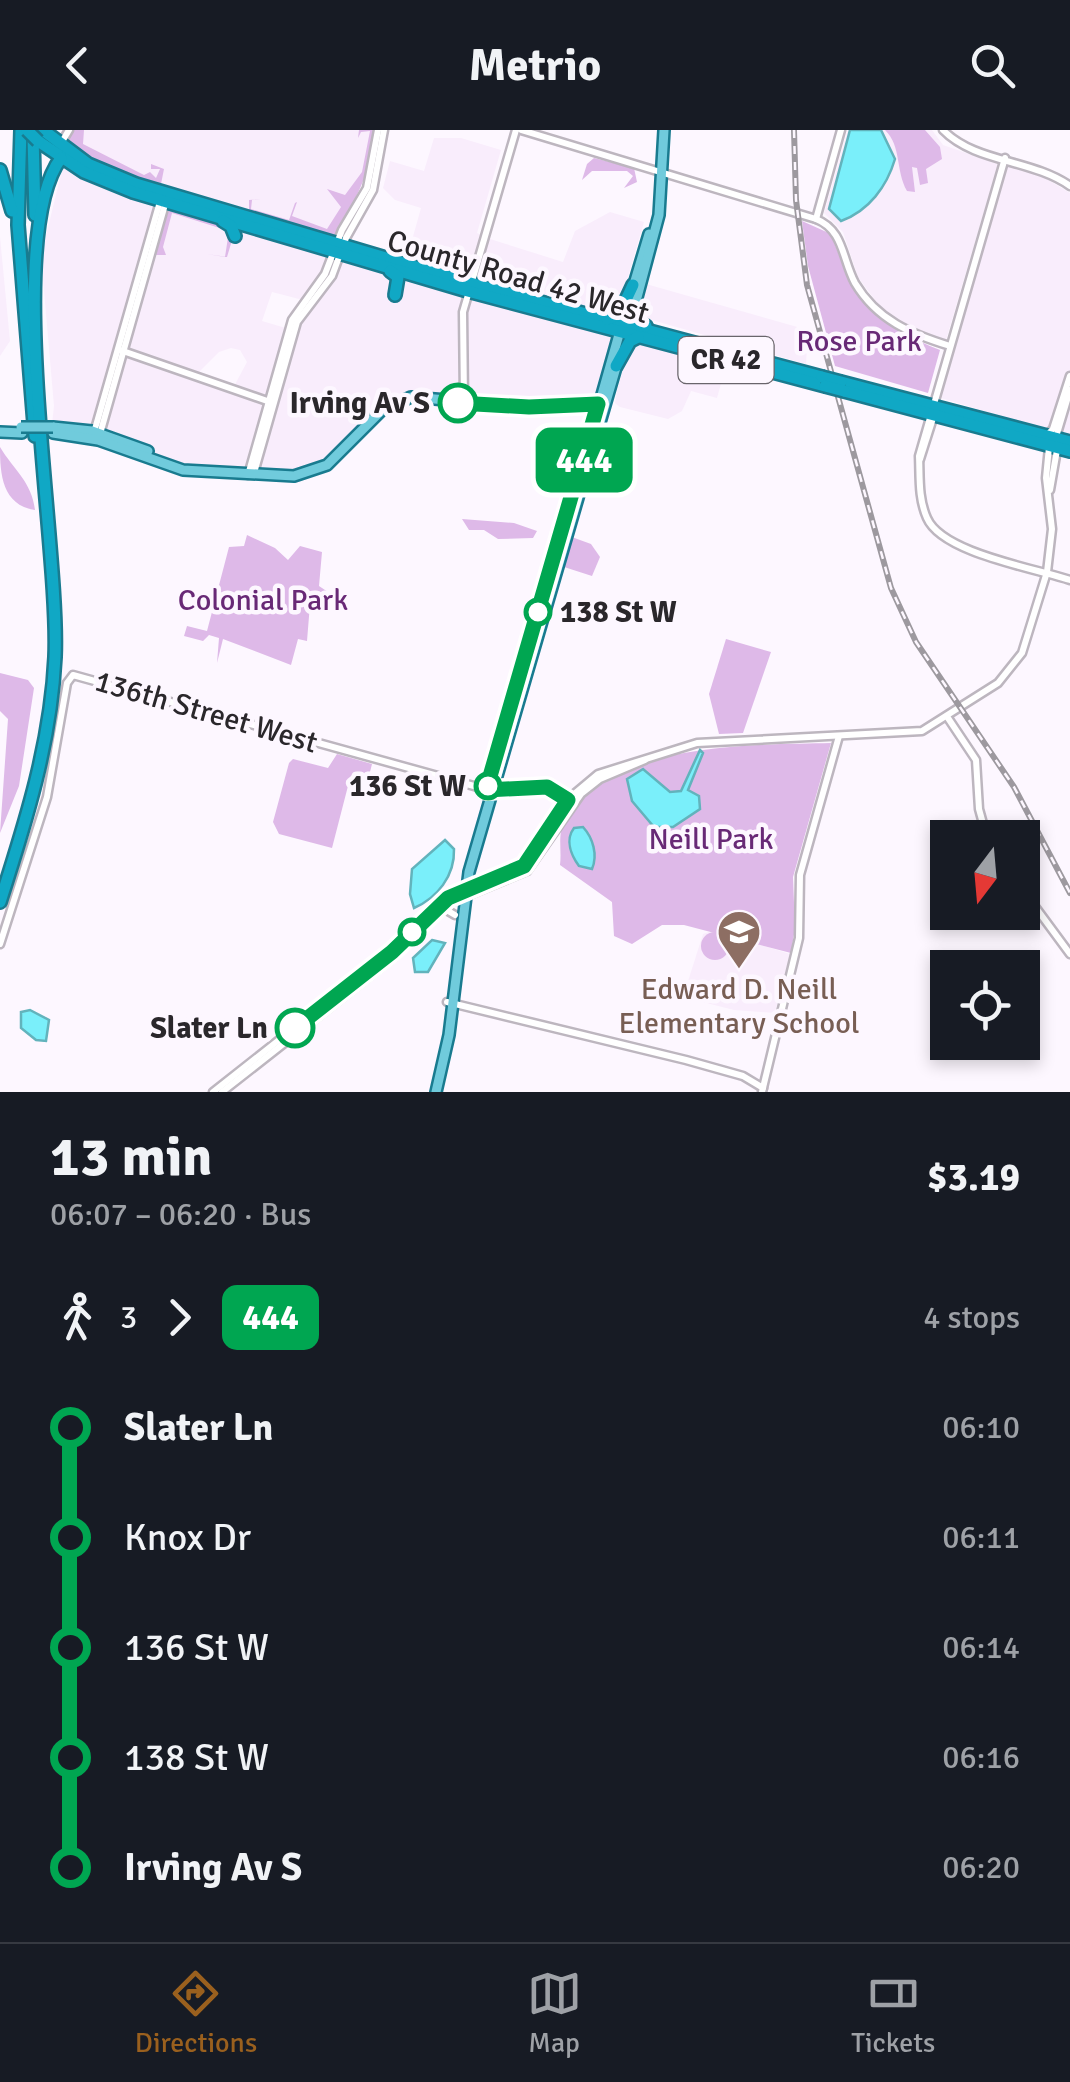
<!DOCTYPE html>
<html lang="en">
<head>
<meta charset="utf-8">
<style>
  :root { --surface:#171b24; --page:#20242c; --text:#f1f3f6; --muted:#9ea1a6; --line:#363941; --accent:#9a601e }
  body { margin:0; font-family:Signika,sans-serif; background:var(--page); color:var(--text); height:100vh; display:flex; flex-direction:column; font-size:38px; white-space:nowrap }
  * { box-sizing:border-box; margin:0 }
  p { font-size:32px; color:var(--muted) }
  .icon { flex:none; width:55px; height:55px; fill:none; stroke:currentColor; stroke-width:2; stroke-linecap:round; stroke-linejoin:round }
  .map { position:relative; height:962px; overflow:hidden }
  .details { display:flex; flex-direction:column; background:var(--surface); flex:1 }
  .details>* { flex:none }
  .badge { padding:0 20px; border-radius:15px; font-size:35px; line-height:65px }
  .needle { width:65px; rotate:196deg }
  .fabs { position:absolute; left:930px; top:690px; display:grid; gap:20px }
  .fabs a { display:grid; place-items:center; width:110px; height:110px; border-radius:0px; background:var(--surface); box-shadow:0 5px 15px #0003; font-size:50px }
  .map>.badge { position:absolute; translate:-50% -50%; box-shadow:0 0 0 5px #fff }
  .legs { display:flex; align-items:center; gap:15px; height:110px; padding:0 50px; font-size:32px }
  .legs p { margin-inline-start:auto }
  .headline { display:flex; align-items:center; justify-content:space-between; height:170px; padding:0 50px }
  h1 { font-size:55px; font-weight:800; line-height:75px }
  ul { padding:0 50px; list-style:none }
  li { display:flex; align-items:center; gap:35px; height:110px; font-size:38px }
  li i { display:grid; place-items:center; width:15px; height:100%; margin:0 12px; background:currentColor }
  li i::after { content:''; width:25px; height:25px; margin:-12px; border:8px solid; border-radius:50%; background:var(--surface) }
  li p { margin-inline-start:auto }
  li:first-child i { background:linear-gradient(#0000 50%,currentColor 0) }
  li:last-child i { background:linear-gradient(currentColor 50%,#0000 0) }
  header { display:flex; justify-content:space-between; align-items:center; height:130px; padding:0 50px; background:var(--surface); font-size:45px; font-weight:800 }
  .menu { display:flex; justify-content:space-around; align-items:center; height:140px; border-top:2px solid var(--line); background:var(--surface); font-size:28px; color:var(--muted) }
  .menu a { display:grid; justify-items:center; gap:5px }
  .menu .active { color:var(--accent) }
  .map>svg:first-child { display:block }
  .built { fill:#f9edfc; fill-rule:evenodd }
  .green { fill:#deb9e8 }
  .water { fill:#7aeffa; stroke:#62b3bc; stroke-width:2.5 }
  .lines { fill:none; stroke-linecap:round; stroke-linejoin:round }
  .minor-casing { stroke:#bdb6bf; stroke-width:11 }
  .major-casing { stroke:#197b8f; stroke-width:14 }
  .highway-casing { stroke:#197b8f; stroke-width:16 }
  .minor { stroke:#fff; stroke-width:6 }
  .major { stroke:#70cbdc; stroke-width:9 }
  .highway { stroke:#10a8c5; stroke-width:11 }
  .rail-casing { stroke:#9d999f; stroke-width:6 }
  .rail { stroke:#fdf7ff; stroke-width:2.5; stroke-dasharray:8; stroke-linecap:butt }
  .major-bridge-casing { stroke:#197b8f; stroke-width:14; stroke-linecap:butt }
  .highway-bridge-casing { stroke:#197b8f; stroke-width:16; stroke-linecap:butt }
  .major-bridge { stroke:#70cbdc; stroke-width:9 }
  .highway-bridge { stroke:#10a8c5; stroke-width:11 }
  .line-1-casing { stroke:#fff; stroke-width:22 }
  .line-1 { stroke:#00a651; stroke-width:15 }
  .stop-1-dot { fill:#fff; stroke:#00a651; stroke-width:5 }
  .labels { text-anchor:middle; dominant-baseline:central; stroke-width:9; stroke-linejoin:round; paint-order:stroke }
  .shield { fill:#fdf7ff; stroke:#69656b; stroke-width:2.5 }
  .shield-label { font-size:28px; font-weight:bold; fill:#2a272b }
  .street-label { font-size:30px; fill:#2a272b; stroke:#fdf7ff }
  .park-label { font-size:30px; fill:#682976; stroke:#fdf7ff }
  .stop-label { font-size:30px; font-weight:bold; fill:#2a272b; stroke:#fdf7ff; text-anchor:end }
  .education-label { font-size:30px; fill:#785e54; stroke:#fdf7ff }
</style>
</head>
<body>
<header><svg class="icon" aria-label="back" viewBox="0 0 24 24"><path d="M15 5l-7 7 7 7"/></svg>Metrio<svg class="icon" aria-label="search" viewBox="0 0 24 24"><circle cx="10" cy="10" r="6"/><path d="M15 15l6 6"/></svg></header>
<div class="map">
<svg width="1070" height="962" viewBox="0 0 1070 962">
  <rect width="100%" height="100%" fill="#fdf7ff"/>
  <g class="built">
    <path d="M70,0h304l-3,28 -36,81 -223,-67 -46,-27z"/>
    <path d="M848,0h84l11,15 55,19 -52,176 -41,-14 -22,-15 -25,-34 -15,-45 -19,-19z"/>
    <path d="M434,8h27l40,12 -24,83 13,6 73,23 12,-31 35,-19 34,10 -18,62 -16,29 -203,-55 14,-50 -26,-8 -12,-12 7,-27 34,10z"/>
    <path d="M1007,35l38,13 25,15v244l-129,-39z"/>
    <path d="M63,36l17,12 70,22 6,7 -62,225 -42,-7 2,-19 -13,-150z"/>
    <path d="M166,72l168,49 -31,49 -31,-8 -10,29 27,8 -39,140 -66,-5 -84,-30zM231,218l9,2 7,12 -15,28 -37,-14 24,-24z"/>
    <path d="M0,107l10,104 -10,15z"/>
    <path d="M341,123l279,79 -22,72 -188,-12 -35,17 -57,55 -24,6 -38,-1 41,-148 30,-38z"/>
    <path d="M646,154l162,46 -2,34 -168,-48z"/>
    <path d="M638,213l87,26 -8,29 -26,-7 -9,20 -14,8 -48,-12 -5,-4 2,-12 12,-43z"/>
    <path d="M714,800l76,24 -15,59 -41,-3 -51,-13 20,-63z"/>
  </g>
  <g class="green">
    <path d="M70,0h14l-1,14 61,31 6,-3 6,6 4,-9h-9v-5l13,5 -3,15c-29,4 -71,-24 -95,-41z"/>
    <path d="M359,0h15c-2,44 -20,71 -40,108l-85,-25v-13l12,-1 -9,1 -1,9 38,11 6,-17 2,-1 -5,14 35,13 14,-22 -14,-18 18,6 17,-23 8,-41 -9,1 -3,6z"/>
    <path d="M885,0h40l15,17 2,12 -16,10 2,14 -8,2 -3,-17 -5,-1 3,25 -8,-1c-12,-22 -5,-44 -22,-61z"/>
    <path d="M594,28l40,10 3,14 -13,6 9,-12 -6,-5h-35l-10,9 5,-16z"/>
    <path d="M170,76l57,18 6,13 -6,20 -20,-3 18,3 4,-26 -57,-18 -9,34 3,8h-11z"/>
    <path d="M802,91l29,13c20,59 51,94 109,116l-12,43 -93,-27 -27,-100z"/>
    <path d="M0,317c13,22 32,35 35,63 -33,-5 -35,-36 -35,-63z"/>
    <path d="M462,389l52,4 23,8 -4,7 -35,1 -14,-9h-15z"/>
    <path d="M247,405l28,13 13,12 12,-14 22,6 -3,34 21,14 -22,-9 -8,13 -3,37 -9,-2 -7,26 -68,-26 -6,24 2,-25 -10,-3 -6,6 -19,-5 3,-10 20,5 22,-84 15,-1z"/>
    <path d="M569,406l22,8 9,13 -8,19 -31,-10z"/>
    <path d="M726,509l45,13 -28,81 -24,1 -10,-40z"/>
    <path d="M0,543l28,7 6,8 -15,98 -19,47 8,-114 -8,-8z"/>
    <path d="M831,613l-38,134 2,51 -4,25 -107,-28h-22l-30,19 -18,-8 -2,-34 -52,-37c2,-16 -3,-30 5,-45 45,-79 188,-75 266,-77z"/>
    <path d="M337,624l35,10 -2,8 -22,14 -16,62 -53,-14 -6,-12 16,-59 4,-4 35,9z"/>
    <circle cx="715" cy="816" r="14"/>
  </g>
  <g class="water">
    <path d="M850,0h31l14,29c-8,27 -26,52 -54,62l-12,-12z"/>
    <path d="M700,620l3,3 -15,37 11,6 1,13 -27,18h-19l-22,-26 -5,-22 16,-10 27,23 11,-1z"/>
    <path d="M574,698l9,-1c10,11 15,28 9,42l-13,-3c-8,-11 -14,-26 -5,-38z"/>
    <path d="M445,710l9,9c1,27 -17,49 -40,59l-4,-14 2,-25z"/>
    <path d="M432,810l13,3 -17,29h-13l-2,-14z"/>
    <path d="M30,880l19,10 -3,21 -10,-1 -15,-12v-16z"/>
  </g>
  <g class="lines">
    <defs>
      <g id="minor">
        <path d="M521,0l295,89"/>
        <path d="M841,0l-25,89c28,11 26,40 39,64 22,37 56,51 95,63"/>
        <path d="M943,0c32,33 89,29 127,56"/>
        <path d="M60,15l9,-15"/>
        <path d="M1005,28l-86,298c1,20 -1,42 8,62 15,35 107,50 143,62"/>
        <path d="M120,220l153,53"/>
        <path d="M464,271l-1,-89 53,-182"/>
        <path d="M100,304l66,-233"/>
        <path d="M1048,304l5,-5 17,-53"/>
        <path d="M93,306l68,-238"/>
        <path d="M1056,307l14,-47"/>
        <path d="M920,329l14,-44"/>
        <path d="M254,343l43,-151 35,-46 14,-38 27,-48 11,-60"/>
        <path d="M248,345l44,-155 33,-46 17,-44 25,-42 11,-58"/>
        <path d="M1050,360l7,-40"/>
        <path d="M948,588l28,42 3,49 8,29"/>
        <path d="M1022,759l48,65"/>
        <path d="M443,778l12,7"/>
        <path d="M0,814l47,-147 20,-114 6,-8 419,116 55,-4 26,15"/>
        <path d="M447,872l239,58 57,16 20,12"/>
        <path d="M213,962l179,-141 56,-54 76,-31 43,-66 31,-26 99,-31 225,-12 76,-48 24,-30 25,-81 5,-43 -6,-51 3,-31"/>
        <path d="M222,962l172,-135 56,-54 77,-32 54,-77 19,-15 45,-19"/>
        <path d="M762,962l37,-154 1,-63 39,-139"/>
      </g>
      <g id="major">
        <path d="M632,161l17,-57"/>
        <path d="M632,186l27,-101 5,-85"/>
        <path d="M53,297l39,4 56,20"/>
        <path d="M0,302l22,1"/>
        <path d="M53,303l45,7 85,30 111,6 33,-11 55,-55 29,-13 118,10 73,-3"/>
        <path d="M585,325l42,-149"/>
        <path d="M436,962l13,-57 20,-163 148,-508"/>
      </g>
      <g id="highway">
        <path d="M21,0l-3,95 17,211"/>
        <path d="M43,0l45,34 48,20 341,101 345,92"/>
        <path d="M33,4l2,81"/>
        <path d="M38,11l46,31 49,20 331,98 361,96"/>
        <path d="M0,40l12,41"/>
        <path d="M223,91l8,5 4,10"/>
        <path d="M390,141l8,6 -3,18"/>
        <path d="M633,182l2,8 11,6"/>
        <path d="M607,189l12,-4 14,-30"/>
        <path d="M616,236l14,-25 8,-4"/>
        <path d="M841,252l229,60"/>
        <path d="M844,261l226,60"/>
        <path d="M0,772c26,-81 51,-160 55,-245 5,-112 -53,-420 6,-499"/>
      </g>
    </defs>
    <use href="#minor" class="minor-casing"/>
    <use href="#major" class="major-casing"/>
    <use href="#highway" class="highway-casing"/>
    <use href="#minor" class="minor"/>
    <use href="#major" class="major"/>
    <use href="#highway" class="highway"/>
    <defs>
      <path id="rail" d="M794,0l2,70 11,85 84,303 25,54 98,145 56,106"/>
    </defs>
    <use href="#rail" class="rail-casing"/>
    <use href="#rail" class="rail"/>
    <defs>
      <path id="major-bridge" d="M21,297h32"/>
      <g id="highway-bridge">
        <path d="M27,0l11,11"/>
        <path d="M822,247l19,5"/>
        <path d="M825,256l19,5"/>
      </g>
    </defs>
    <use href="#major-bridge" class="major-bridge-casing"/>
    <use href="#highway-bridge" class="highway-bridge-casing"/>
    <use href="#major-bridge" class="major-bridge"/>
    <use href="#highway-bridge" class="highway-bridge"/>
  </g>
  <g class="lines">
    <defs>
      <path id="line-1" d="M295,898l97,-76 56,-54 76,-32 44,-66 -21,-13 -61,3 112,-386 -69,3 -71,-4"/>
    </defs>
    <use href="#line-1" class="line-1-casing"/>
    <use href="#line-1" class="line-1"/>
  </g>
  <defs>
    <symbol id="school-pin" viewBox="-11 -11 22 30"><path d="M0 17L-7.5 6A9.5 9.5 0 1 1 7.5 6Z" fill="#8d6e63" stroke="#fdf7ff"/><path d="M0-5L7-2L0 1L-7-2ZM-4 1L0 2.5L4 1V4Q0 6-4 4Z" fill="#fff"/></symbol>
  </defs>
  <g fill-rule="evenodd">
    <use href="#school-pin" x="714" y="777" width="50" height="68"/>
  </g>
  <g class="stop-1-dot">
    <circle cx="458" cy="273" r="18"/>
    <circle cx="538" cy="482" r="12"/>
    <circle cx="488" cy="656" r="12"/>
    <circle cx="412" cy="802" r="12"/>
    <circle cx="295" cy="898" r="18"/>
  </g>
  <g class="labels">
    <rect class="shield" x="678.5" y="207" width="95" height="46" rx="8"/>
    <g class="shield-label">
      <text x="726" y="230">CR 42</text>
    </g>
    <g class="street-label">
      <text transform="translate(518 147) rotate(16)">County Road 42 West</text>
      <text transform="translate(206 582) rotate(16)">136th Street West</text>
    </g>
    <g class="park-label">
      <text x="859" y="211">Rose Park</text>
      <text x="263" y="470">Colonial Park</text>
      <text x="711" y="709">Neill Park</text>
    </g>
    <g class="stop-label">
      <text x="430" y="273">Irving Av S</text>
      <text x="560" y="482" text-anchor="start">138 St W</text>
      <text x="466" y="656">136 St W</text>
      <text x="268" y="898">Slater Ln</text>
    </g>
    <g class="education-label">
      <text x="739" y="859">Edward D. Neill<tspan x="739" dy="34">Elementary School</tspan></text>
    </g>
  </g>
</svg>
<div class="fabs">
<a><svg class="needle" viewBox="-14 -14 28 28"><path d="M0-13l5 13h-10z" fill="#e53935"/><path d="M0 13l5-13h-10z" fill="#9ea1a6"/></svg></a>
<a><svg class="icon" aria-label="locate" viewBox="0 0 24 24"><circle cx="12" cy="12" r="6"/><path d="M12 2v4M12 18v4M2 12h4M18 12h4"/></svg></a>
</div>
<b class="badge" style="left:584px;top:330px;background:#00a651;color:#fff">444</b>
</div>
<section class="details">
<div class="headline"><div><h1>13 min</h1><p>06:07 – 06:20 · Bus</p></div><b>$3.19</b></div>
<div class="legs"><svg class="icon" aria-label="walk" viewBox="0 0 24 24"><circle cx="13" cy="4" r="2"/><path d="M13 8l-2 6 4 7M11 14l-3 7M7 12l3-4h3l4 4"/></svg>3<svg class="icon" aria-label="forward" viewBox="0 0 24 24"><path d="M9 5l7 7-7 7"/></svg><b class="badge" style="background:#00a651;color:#fff">444</b><p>4 stops</p></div>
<ul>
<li><i style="color:#00a651"></i><b>Slater Ln</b><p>06:10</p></li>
<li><i style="color:#00a651"></i><span>Knox Dr</span><p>06:11</p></li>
<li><i style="color:#00a651"></i><span>136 St W</span><p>06:14</p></li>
<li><i style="color:#00a651"></i><span>138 St W</span><p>06:16</p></li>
<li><i style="color:#00a651"></i><b>Irving Av S</b><p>06:20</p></li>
</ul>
</section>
<nav class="menu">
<a class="active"><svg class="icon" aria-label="directions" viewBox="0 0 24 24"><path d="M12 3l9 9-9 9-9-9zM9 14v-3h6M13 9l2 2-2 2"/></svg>Directions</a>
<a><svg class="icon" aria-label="map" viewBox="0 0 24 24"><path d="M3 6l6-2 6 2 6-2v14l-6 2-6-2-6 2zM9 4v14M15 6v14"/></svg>Map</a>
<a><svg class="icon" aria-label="tickets" viewBox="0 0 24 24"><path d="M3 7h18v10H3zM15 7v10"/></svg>Tickets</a>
</nav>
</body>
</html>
